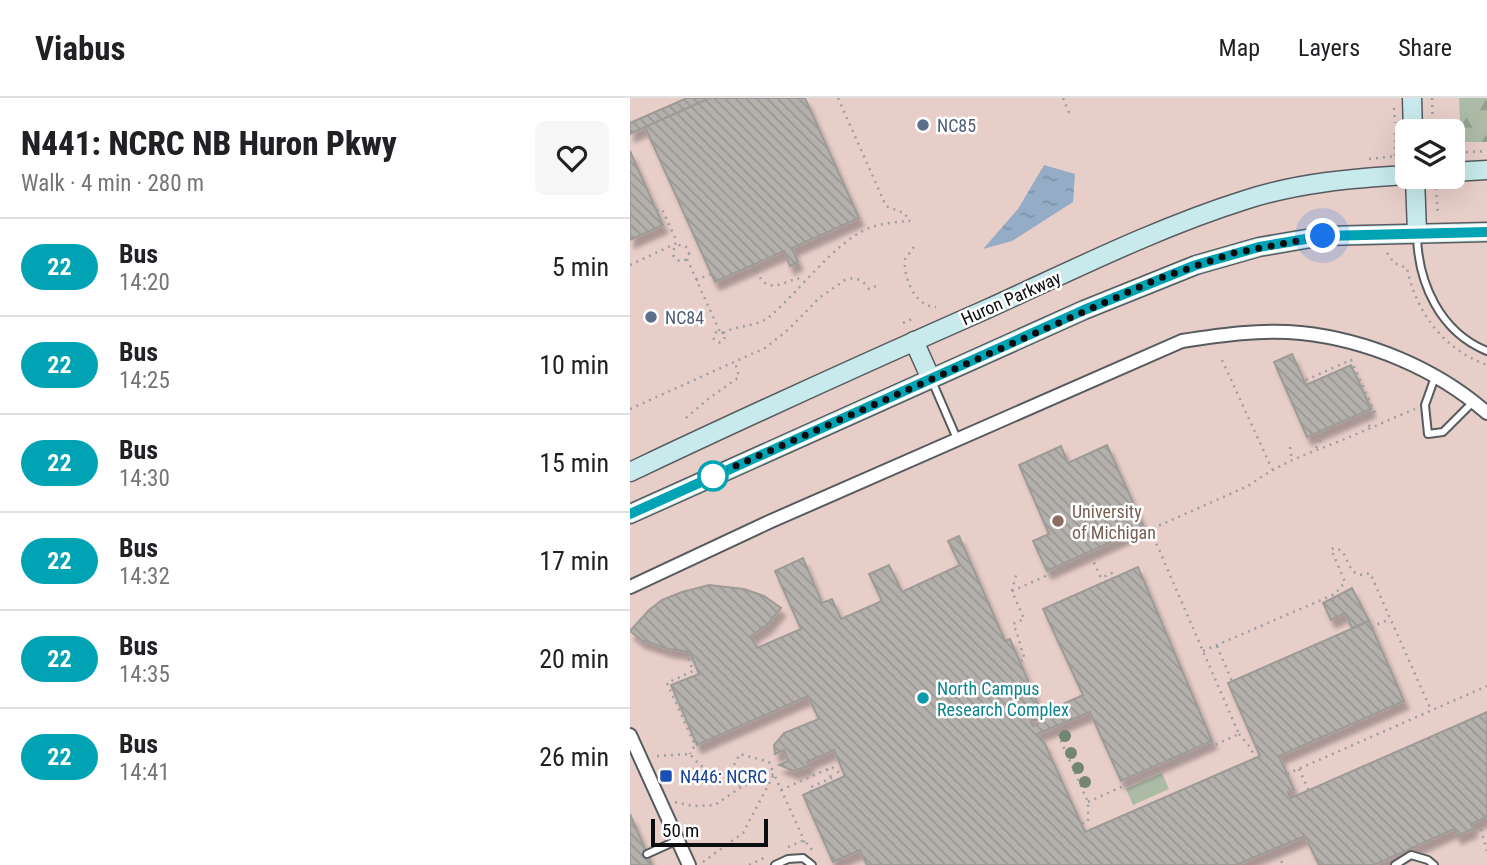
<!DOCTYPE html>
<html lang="en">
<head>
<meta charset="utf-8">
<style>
  :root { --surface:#fff; --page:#f6f6f6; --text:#202124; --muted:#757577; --line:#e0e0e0 }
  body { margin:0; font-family:"Roboto Condensed",sans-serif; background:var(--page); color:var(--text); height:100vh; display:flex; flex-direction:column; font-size:26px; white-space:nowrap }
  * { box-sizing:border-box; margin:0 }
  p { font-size:23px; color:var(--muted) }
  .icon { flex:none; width:38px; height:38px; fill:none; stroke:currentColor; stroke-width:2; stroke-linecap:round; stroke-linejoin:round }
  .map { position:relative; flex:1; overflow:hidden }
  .panel { display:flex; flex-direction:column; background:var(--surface); width:630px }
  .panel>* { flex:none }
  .badge { padding:0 14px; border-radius:23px; font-size:24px; line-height:46px }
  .buttons { position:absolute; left:765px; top:21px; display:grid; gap:14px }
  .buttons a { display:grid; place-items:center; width:70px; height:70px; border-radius:10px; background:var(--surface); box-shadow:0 7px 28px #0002; font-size:35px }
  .scale { position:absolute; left:21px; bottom:18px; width:117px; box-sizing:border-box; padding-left:7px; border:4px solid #0c0d0e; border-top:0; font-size:19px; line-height:24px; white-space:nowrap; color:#0c0d0e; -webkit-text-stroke:5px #fff; paint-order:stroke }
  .you { position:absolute; width:35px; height:35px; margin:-18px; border:5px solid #fff; border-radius:50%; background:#1a73e8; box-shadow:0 0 0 10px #1a73e833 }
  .map>.badge { position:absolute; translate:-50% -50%; box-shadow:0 0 0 4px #fff }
  .round { display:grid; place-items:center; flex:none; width:74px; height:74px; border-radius:10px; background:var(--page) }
  .overview { display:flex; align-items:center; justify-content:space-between; height:119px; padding:0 21px }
  h1 { font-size:33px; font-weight:800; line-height:52px }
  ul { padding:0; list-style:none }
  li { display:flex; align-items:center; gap:21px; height:98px; padding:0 21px; border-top:2px solid var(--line) }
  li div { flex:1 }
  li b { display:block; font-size:26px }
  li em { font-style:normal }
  li .badge { min-width:77px; font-weight:700; text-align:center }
  header { display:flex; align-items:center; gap:42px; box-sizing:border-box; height:98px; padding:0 35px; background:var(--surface); border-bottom:2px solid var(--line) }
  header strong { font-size:33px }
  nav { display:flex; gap:38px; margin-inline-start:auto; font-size:24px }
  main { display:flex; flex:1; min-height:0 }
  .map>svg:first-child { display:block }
  .education { fill:#e8cec9; fill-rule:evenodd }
  .grass { fill:#abbba6 }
  .forest { fill:url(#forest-firs) }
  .water { fill:url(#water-ripples) }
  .building { fill:url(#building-back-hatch); stroke:#9e9a96; stroke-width:2; filter:url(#shadow) }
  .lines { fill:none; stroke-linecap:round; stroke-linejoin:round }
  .lane-casing { stroke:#575b5e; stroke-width:10 }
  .street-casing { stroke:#575b5e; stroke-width:16 }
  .secondary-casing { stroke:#575b5e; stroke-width:21 }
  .path { stroke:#9c9fa3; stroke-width:2.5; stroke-dasharray:2 5; stroke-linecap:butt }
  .lane { stroke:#fff; stroke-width:6 }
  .street { stroke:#fff; stroke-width:12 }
  .secondary { stroke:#c8eaec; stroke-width:18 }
  .tree { fill:#748671 }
  .line-casing { stroke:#fff; stroke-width:16 }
  .line { stroke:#00a3b4; stroke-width:10 }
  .walk { stroke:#0c0d0e; stroke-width:7; stroke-dasharray:0 12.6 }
  .service-dot { fill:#5c6f8a; stroke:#fff; stroke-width:2.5 }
  .stop-dot { fill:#fff; stroke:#00a3b4; stroke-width:3.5 }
  .education-dot { fill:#8d6e63; stroke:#fff; stroke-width:2.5 }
  .culture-dot { fill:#0f9aa8; stroke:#fff; stroke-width:2.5 }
  .transit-dot { fill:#1a4fb4; stroke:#fff; stroke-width:2.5 }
  .labels { text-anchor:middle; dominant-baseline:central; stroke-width:5; stroke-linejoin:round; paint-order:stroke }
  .service-label { font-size:18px; fill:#4e5e75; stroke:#fff; text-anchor:start }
  .street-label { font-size:18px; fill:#0c0d0e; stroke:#fff }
  .education-label { font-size:18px; fill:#785e54; stroke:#fff; text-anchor:start }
  .culture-label { font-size:18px; fill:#0d838f; stroke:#fff; text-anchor:start }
  .transit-label { font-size:18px; fill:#164399; stroke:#fff; text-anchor:start }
</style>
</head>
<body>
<header>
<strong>Viabus</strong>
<nav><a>Map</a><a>Layers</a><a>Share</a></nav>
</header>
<main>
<section class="panel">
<div class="overview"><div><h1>N441: NCRC NB Huron Pkwy</h1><p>Walk · 4 min · 280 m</p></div><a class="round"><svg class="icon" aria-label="heart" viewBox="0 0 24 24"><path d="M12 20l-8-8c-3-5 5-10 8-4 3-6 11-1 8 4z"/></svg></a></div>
<ul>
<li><span class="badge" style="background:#00a3b4;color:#fff">22</span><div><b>Bus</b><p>14:20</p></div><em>5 min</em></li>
<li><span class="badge" style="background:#00a3b4;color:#fff">22</span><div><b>Bus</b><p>14:25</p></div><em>10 min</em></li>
<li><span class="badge" style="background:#00a3b4;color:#fff">22</span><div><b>Bus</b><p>14:30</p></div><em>15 min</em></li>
<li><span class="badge" style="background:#00a3b4;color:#fff">22</span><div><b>Bus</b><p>14:32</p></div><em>17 min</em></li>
<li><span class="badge" style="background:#00a3b4;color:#fff">22</span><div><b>Bus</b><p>14:35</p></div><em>20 min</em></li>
<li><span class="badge" style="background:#00a3b4;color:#fff">22</span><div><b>Bus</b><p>14:41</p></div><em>26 min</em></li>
</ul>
</section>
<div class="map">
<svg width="857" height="767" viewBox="0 0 857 767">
  <defs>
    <pattern id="forest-firs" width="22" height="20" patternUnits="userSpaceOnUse" patternTransform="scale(1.75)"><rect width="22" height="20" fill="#abbba6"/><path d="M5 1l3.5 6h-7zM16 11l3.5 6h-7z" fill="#92a08e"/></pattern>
    <pattern id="water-ripples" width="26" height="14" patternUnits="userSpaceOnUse" patternTransform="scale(1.75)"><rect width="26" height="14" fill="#94acc6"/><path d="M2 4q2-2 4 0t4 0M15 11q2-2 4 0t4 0" fill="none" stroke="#7e93a9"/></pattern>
    <pattern id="building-back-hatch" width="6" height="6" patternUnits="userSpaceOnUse" patternTransform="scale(1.75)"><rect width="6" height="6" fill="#b4b0ac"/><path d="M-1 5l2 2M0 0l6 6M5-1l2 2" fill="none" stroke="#9a9693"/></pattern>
    <filter id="shadow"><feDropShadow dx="4.5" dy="8" stdDeviation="2" flood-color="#0004"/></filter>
  </defs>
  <rect width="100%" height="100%" fill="#dbdfe3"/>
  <path class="education" d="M0,0h857v767h-857zM777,33h45v46h-45z"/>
  <path class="grass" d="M532,675l7,16 -36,16 -7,-16z"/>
  <path class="forest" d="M829,0h28v44h-26z"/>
  <path class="water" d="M414,67l31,9 -2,28 -61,39 -29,8 35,-40z"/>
  <g class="building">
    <path d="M57,0h23l-80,36v-11z"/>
    <path d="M80,0h95l54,120 -67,30 6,14 -8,4 -6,-15 -69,31 -70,-155z"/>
    <path d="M0,53l33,74 -33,15z"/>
    <path d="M662,256l14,31 45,-20 20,44 -64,28 -33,-75z"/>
    <path d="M477,347l37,82 -97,44 -14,-30 16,-7 -30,-69 42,-19 7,17z"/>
    <path d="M329,438l46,105 5,-2 31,72 -12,6 4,9 7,-4v-4l14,-10 29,-13 -40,-86 95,-42 74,174 -91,40 -31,-69 -53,22 7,8 41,90 175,-76 -32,-73 141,-62 35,80 -125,55 15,34 -6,2 3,6 196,-86v105l-16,7 2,5 -16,7 -3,-7 -80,36h-55l-14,-29 -69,29h-49v-2l-5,2h-315l-7,-15 -27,12 -30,-67 42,-19 -11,-26 -27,12 2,4 -15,5 -15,-6 9,-4 -4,-11 -9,4 -1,-9 10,-12 35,-14 -11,-23 -111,49 -26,-60 28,-11 -9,-22 -21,-3 -28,-9 -11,-9 19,-21 13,-10 20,-8 27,-7 35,4 20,7 17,12 -13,16 -17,12 6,12 44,-19 -26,-58 28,-13 19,45 10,-4 9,20 41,-18 -13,-27 20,-9 13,27 58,-27 -12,-24z"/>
    <path d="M722,490l17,33 -17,7 -7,-15 -14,7 -8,-17z"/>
    <path d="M0,716l22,51h-22z"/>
  </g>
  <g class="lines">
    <defs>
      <g id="lane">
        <path d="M787,137c1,48 23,97 70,116"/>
        <path d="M805,279l-10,28 3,29 15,-2 31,-31"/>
        <path d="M302,283l26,60"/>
        <path d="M17,756l31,-14"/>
        <path d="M145,767l13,-6 15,-1 9,7"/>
        <path d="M765,767l16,-10 17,5 6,5"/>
      </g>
      <g id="street">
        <path d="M0,489l139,-65 413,-181c39,-6 79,-12 119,-8 67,7 136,36 186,80"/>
        <path d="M0,637l59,130"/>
      </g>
      <g id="secondary">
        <path d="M782,0l1,33"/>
        <path d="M822,74l35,-2"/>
        <path d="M785,79l2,56"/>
        <path d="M284,243l17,38"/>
        <path d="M0,374c118,-56 237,-110 357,-163 84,-38 169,-81 258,-109 52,-17 108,-22 162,-25"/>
        <path d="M0,416l454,-204 112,-45 63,-18 64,-11 164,-4"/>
      </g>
    </defs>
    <use href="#lane" class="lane-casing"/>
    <use href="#street" class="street-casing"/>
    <use href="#secondary" class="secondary-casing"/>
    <g class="path">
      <path d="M208,0l48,108 18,7 6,8"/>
      <path d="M433,0l7,17"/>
      <path d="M802,0l1,33"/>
      <path d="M764,10l1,15"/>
      <path d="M822,55l35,-2"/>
      <path d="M765,58v-23"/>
      <path d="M739,61l38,-4"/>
      <path d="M806,90l2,28"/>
      <path d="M27,113l5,-2 15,33"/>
      <circle cx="51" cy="155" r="8"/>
      <path d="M284,149l-9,12c-2,18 10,48 31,48"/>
      <path d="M757,155l7,10 13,5c9,44 36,81 80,97"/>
      <path d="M57,161l33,73"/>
      <path d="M125,166c7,29 21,23 42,14l8,4"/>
      <path d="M0,167l47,-22"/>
      <path d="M66,182l15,-6"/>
      <path d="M273,225l9,-4"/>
      <circle cx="89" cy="239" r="5.5"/>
      <path d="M93,235c14,-8 33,-6 46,-16 29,-24 65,-74 98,-88 13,-6 29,-7 43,-8"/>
      <path d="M592,262l50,109"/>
      <path d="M676,282l45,-20 24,53 -10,4"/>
      <path d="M0,311l135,-61 24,-19 30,-31 26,-18c9,-4 19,0 24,9l9,-4"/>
      <path d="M733,314l7,15"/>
      <path d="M56,320l22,-19 31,-22 -4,-15"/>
      <path d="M660,349l2,13"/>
      <path d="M686,350l12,-20"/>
      <path d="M461,458l10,22 11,-5 2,4"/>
      <path d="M382,493l5,-20"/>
      <path d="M741,529l19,-8"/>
      <path d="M587,548l15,35"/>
      <path d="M573,553l132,-57 10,-12 -14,-33 4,-1 7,3c8,12 8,29 28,22l61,137"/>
      <path d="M56,554l7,19 -26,12 28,62 -5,9"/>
      <path d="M391,563l4,-2c-5,-12 -6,-23 -12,-35l11,-5 -12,-28 236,-105c31,-22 53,-30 87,-43 27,-11 53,-23 80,-34"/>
      <path d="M428,636l30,68v19l-7,3"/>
      <path d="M609,636l11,13 5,11"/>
      <path d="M573,647l8,-3 4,3"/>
      <path d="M27,658l33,-2c12,15 20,20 40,18"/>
      <path d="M197,671l6,13"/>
      <path d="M669,671l10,22"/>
      <path d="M100,675l11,14"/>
      <path d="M657,676l200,-88"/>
      <path d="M151,692l51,-23 12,10"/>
      <path d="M181,694l-2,-4 23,-10"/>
      <path d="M45,704l18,4 22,-1 26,-18 33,-13 -5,-12 -29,-8 -10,18"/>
      <path d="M458,704l151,-68 -89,-205"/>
      <path d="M842,728l7,-3 8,28"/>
      <path d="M158,749l16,-7 9,11"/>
      <path d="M646,750l7,17"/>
      <path d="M73,764l40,-29 31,-59 30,66v7"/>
      <path d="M119,767l17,-8"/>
    </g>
    <use href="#lane" class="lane"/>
    <use href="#street" class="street"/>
    <use href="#secondary" class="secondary"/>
  </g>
  <g class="tree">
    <circle cx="435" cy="638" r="6"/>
    <circle cx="441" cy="655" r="6"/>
    <circle cx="448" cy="670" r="6"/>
    <circle cx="455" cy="684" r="6"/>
  </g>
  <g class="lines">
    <defs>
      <path id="line" d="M0,416l454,-204 112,-45 63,-18 64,-11 164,-4"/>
    </defs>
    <use href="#line" class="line-casing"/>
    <use href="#line" class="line"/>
    <path class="walk" d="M83,378l447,-198 74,-25 89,-17"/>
  </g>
  <g class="service-dot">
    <circle cx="293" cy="27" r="7"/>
    <circle cx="21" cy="219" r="7"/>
  </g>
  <circle class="stop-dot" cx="83" cy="378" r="14"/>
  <circle class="education-dot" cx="428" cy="423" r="7"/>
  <circle class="culture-dot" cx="293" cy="600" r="7"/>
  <rect class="transit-dot" x="29" y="671" width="14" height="14" rx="3.5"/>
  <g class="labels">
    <g class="service-label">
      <text x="307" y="27">NC85</text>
      <text x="35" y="219">NC84</text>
    </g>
    <g class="street-label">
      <text transform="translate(381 200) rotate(-24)">Huron Parkway</text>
    </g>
    <g class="education-label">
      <text x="442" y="413">University<tspan x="442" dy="21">of Michigan</tspan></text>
    </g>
    <g class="culture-label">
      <text x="307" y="590">North Campus<tspan x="307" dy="21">Research Complex</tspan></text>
    </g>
    <g class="transit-label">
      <text x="50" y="678">N446: NCRC</text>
    </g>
  </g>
</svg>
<div class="buttons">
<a><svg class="icon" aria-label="layers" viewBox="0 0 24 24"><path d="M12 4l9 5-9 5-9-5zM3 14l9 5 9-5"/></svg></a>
</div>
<div class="scale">50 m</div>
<div class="you" style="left:693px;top:138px"></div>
</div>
</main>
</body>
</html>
